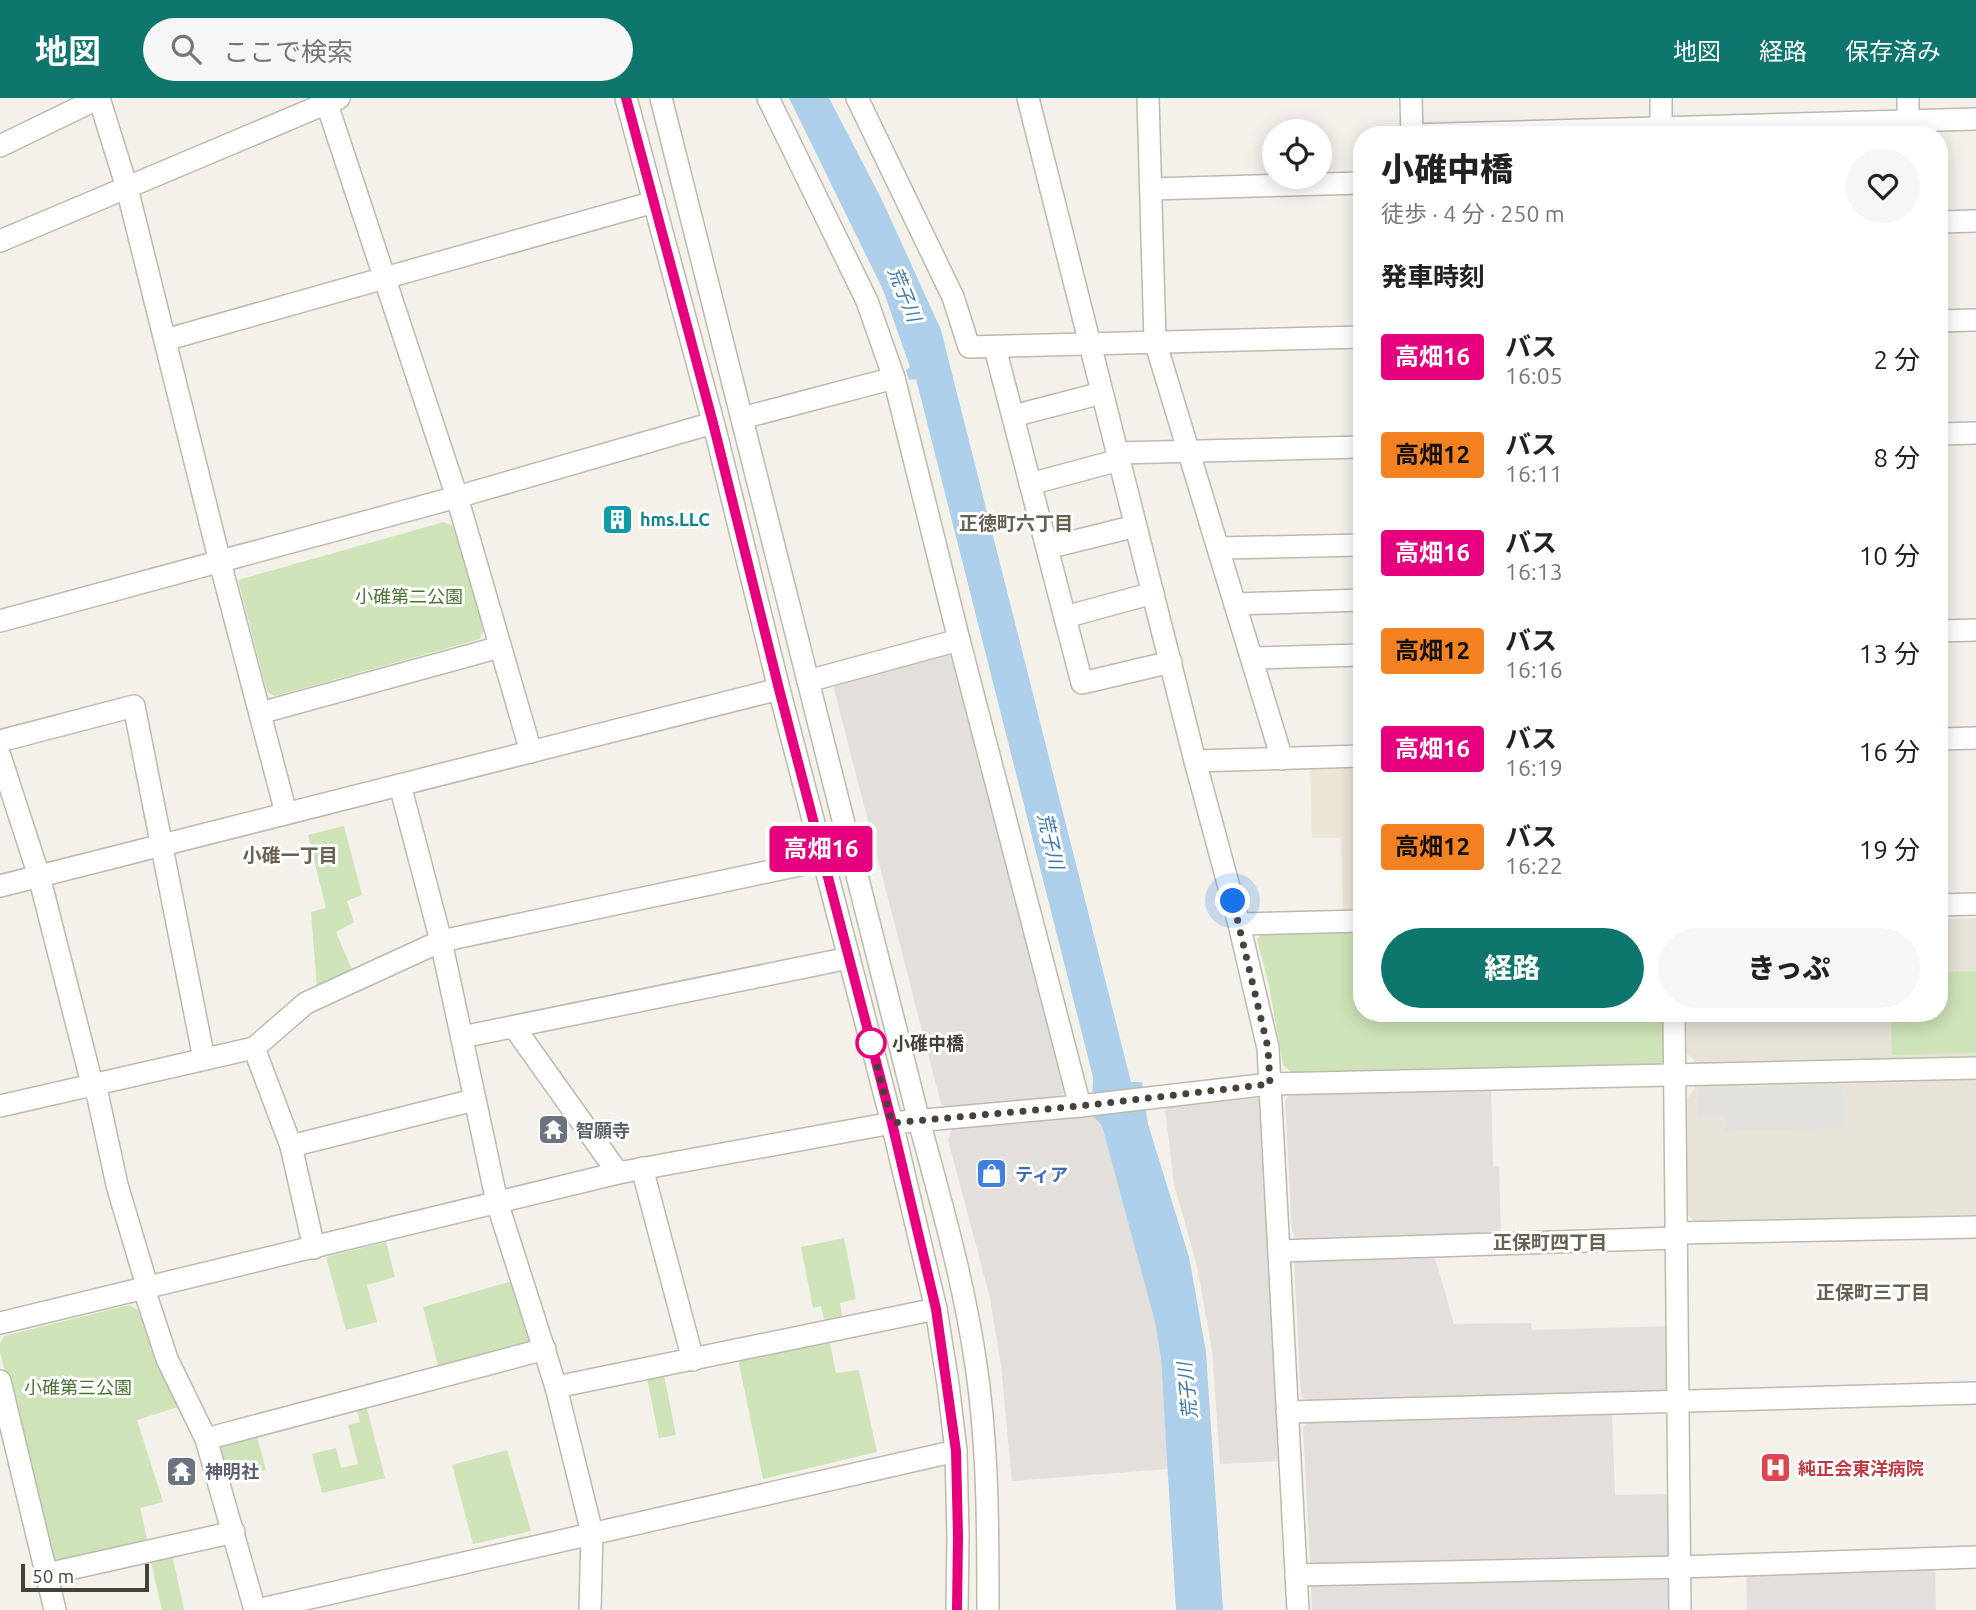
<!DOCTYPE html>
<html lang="ja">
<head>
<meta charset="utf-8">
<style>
  :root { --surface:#fff; --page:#f6f6f6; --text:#222; --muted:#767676; --accent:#0f766e }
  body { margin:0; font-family:Ubuntu,"Noto Sans JP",sans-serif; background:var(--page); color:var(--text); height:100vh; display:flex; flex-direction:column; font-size:26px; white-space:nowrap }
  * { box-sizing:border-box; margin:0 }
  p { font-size:23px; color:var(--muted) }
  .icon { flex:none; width:38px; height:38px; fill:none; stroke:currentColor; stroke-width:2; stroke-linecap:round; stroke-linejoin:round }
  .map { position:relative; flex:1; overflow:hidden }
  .sheet { position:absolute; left:1353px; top:28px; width:595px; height:896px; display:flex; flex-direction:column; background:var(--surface); border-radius:28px; box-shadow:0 4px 18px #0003 }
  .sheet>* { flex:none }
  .badge { padding:0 14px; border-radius:5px; font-size:24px; line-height:46px }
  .tools { position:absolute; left:1262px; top:21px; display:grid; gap:14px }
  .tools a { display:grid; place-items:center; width:70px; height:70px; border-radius:50%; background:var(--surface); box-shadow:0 4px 18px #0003; font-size:35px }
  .scale { position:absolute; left:21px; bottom:18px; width:128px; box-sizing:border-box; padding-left:7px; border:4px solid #474239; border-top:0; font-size:19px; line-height:24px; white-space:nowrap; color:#474239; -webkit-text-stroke:5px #fff; paint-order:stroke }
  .you { position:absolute; width:35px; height:35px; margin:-18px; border:5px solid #fff; border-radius:50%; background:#1a73e8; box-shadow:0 0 0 10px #1a73e833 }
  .map>.badge { position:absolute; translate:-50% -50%; box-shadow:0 0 0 4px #fff }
  h2 { padding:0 28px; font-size:26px; line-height:63px }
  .round { display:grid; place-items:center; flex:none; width:74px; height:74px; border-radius:37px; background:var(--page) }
  .overview { display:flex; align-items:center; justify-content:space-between; height:119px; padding:0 28px }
  h1 { font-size:33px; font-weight:800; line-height:52px }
  .action { display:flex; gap:14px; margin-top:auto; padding:14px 28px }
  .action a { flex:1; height:80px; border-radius:42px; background:var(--accent); color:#fff; font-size:28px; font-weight:800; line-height:80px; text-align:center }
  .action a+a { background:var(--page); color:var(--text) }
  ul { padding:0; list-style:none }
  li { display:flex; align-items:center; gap:21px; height:98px; padding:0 28px }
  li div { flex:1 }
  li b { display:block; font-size:26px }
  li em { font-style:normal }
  li .badge { min-width:77px; font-weight:700; text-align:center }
  header { display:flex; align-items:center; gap:42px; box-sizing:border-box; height:98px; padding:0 35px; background:var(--accent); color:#fff }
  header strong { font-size:33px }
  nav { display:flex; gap:38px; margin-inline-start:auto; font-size:24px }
  .search { width:490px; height:63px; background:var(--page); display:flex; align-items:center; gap:18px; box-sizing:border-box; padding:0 24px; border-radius:38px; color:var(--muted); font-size:26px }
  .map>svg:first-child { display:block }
  .residential { fill:#e7e3d9 }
  .industrial { fill:#e3e0db }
  .education { fill:#ebe6d6 }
  .green { fill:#cee3b7 }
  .parking { fill:#e2e1de }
  .water { fill:#adcfea }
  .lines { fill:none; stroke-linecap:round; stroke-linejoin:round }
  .minor-casing { stroke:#beb9ae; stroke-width:24 }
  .minor { stroke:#fff; stroke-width:21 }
  .line-casing { stroke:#fff; stroke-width:16 }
  .line { stroke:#e6007e; stroke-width:10 }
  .walk { stroke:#474239; stroke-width:7; stroke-dasharray:0 12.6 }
  .stop-dot { fill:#fff; stroke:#e6007e; stroke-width:3.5 }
  .labels { text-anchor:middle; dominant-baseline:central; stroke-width:6; stroke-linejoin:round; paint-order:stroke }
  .culture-label { font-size:18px; font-weight:bold; fill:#0d838f; stroke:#fff; text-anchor:start }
  .park-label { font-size:18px; fill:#487331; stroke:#fff }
  .stop-label { font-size:18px; font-weight:bold; fill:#474239; stroke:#fff; text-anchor:start }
  .worship-label { font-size:18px; font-weight:bold; fill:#5b616d; stroke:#fff; text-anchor:start }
  .shop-label { font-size:18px; font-weight:bold; fill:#366cbe; stroke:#fff; text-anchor:start }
  .health-label { font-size:18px; font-weight:bold; fill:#be3a42; stroke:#fff; text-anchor:start }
  .water-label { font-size:19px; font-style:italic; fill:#3c77a8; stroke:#fff }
  .neighbourhood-label { font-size:19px; font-weight:bold; fill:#686051; stroke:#fff }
</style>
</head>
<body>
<header>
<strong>地図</strong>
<div class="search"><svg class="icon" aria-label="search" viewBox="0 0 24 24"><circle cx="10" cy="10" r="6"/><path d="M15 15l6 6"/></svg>ここで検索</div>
<nav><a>地図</a><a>経路</a><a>保存済み</a></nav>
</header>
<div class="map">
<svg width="1976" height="1512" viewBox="0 0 1976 1512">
  <rect width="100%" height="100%" fill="#f3f1ea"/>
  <path class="residential" d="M1976,820v297l-282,6 -6,-6 -1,-116 8,-11 -1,-28 -7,-6 -1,-41h253v-94z"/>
  <g class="industrial">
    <path d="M948,555l10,6 110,429 -7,9 -112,12 -8,-5 -107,-415 3,-8z"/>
    <path d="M1491,990l2,78h6l2,72 -202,6 -7,-13 -7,-131 7,-7z"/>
    <path d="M1257,1000l5,3 20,360 -62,3 -8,-114 -15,-84 -23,-82 -9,-76z"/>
    <path d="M1092,1017l10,11 53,196 6,36 7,111 -156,12 -11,-115 -11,-68 -42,-158 4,-11z"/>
    <path d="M1433,1153l21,73 77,-1 1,7 137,-4 1,64 -6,3 -356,9 -7,-6 -7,-133 8,-7z"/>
    <path d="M1612,1315l3,82 56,-1v60l-7,8 -349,7 -5,-7 -7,-135 5,-6z"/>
    <path d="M1935,1467l1,45h-189l-1,-39z"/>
    <path d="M1666,1476l6,6 1,30h-361l-1,-24 4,-5z"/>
  </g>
  <path class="education" d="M1361,668v145h-18l-2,-73h-29l-2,-71z"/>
  <g class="green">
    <path d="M444,424l9,4 31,103 -4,10 -205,57 -8,-4 -29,-112z"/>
    <path d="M344,728l18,69 -15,6 7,21 -18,10 17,40 -36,17 -6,-77 15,-4 -18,-73z"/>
    <path d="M1361,830l1,85h304l1,41 -7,13 -366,7 -11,-9 -14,-80 -12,-46 9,-9z"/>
    <path d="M1976,873v82l-84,2 -1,-42h48v-41z"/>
    <path d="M844,1140l12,61 -16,4 3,17 -18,4 -4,-18 -8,2 -12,-61z"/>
    <path d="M386,1144l9,35 -28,8 10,37 -31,8 -20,-73z"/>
    <path d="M515,1182l18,58 -3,7 -91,24 -16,-62z"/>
    <path d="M129,1207l9,5 17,49 23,48 -41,13 26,82 -23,6 8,35 -94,21 -2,-3 -52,-209v-9l4,-7z"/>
    <path d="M829,1241l7,34 23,-3 18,82 -114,27 -25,-120z"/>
    <path d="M664,1277l12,60 -17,3 -12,-60z"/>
    <path d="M366,1307l19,73 -63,15 -10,-39 24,-6 5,20 17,-4 -10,-39 12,-3 -4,-15z"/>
    <path d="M256,1335l10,37 -40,11 -9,-31 3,-7z"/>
    <path d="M507,1352l24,81 -58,13 -21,-79z"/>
    <path d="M172,1456l12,56h-22l-12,-52z"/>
  </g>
  <path class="parking" d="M1843,987l1,43 -119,3v-15l-27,1v-28z"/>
  <path class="water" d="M789,0h40l53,102 59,130 190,752h11l6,42 41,133 17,95 17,258h-47l-15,-252 -6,-36 -53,-196 -10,-11 1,-38 -177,-698 -7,1 -3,-10 4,-3 -27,-77z"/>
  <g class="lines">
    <defs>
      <g id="minor">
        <path d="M99,0l28,90 93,374 66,251"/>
        <path d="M325,0l132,399 74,255"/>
        <path d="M626,0l89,331 64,260 113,434 44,186 12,75 8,67 2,85 -1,74"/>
        <path d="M661,0l258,1023c22,81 45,161 57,244 12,81 12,163 12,245"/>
        <path d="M768,0l99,203 27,77"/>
        <path d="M857,0l96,199 16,50 393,-10"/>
        <path d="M1028,0l167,663 44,163 29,124 30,562"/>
        <path d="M1148,0l7,243 127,418"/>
        <path d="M1411,0l1,37 564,-16"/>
        <path d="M1661,0v37"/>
        <path d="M1908,0v36"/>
        <path d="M0,48l99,-48"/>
        <path d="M1151,91l211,-6"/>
        <path d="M1939,124l37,-1"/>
        <path d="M0,143l339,-143"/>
        <path d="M1939,223l37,-1"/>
        <path d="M165,242l489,-138"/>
        <path d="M995,250l87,335 89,-21"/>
        <path d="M1013,318l89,-23"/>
        <path d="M742,320l152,-40 65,262"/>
        <path d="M1939,336l37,-1"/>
        <path d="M1117,355l245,-6"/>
        <path d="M1030,386l89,-24"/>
        <path d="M1047,450l89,-22"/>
        <path d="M1218,450l144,-3"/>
        <path d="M1235,506l127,-4"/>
        <path d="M1065,519l88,-24"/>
        <path d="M0,523l457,-124 256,-74"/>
        <path d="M1939,533l37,-1"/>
        <path d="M1252,560l110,-3"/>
        <path d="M808,583l151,-41 121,466"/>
        <path d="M260,615l240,-66"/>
        <path d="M1939,641l37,-1"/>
        <path d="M0,643l134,-35 70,353"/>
        <path d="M0,658l39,120 53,208 6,13 19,88 31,104"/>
        <path d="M1195,663l167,-5"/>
        <path d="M400,687l41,156 56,261 59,185 36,146 -2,77"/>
        <path d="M0,788l779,-197"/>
        <path d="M1939,807l37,-1"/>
        <path d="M1239,826l123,-3"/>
        <path d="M1674,915l6,597"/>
        <path d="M514,929l104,146"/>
        <path d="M462,939l387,-79"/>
        <path d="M254,950l52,-45 135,-62 382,-81"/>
        <path d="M0,1008l254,-58 37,98 23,102"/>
        <path d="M291,1048l183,-46"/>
        <path d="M642,1070l51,192"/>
        <path d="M1676,1135l300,-6"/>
        <path d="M1279,1153l397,-13"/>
        <path d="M144,1191l23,70 39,80 49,171"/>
        <path d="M0,1225l618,-150 274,-50 188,-17 190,-22 706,-16"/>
        <path d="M0,1283l55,229"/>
        <path d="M556,1289l380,-78"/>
        <path d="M1287,1314l689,-19"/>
        <path d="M206,1341l339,-90"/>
        <path d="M47,1476l187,-42"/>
        <path d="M1296,1477l384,-8 296,-10"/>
        <path d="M257,1512l699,-159"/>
      </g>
    </defs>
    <use href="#minor" class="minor-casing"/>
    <use href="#minor" class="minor"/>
  </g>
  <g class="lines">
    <defs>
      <path id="line" d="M626,0l87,325 66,266 113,434 44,186 20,142 2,85 -1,74"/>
    </defs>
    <use href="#line" class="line-casing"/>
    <use href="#line" class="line"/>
    <path class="walk" d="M871,945l21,80 188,-17 190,-22 -2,-36 -35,-147"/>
  </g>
  <defs>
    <symbol id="building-square" viewBox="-11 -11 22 22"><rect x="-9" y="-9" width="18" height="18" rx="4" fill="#0f9aa8" stroke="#fff"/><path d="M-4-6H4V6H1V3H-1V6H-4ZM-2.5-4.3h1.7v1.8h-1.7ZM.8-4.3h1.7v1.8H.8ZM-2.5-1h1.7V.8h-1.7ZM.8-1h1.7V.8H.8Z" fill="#fff"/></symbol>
    <symbol id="temple-square" viewBox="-11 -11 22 22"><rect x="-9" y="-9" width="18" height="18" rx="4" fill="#6b7280" stroke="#fff"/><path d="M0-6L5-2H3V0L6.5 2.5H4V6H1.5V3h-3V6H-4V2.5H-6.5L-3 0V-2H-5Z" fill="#fff"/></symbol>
    <symbol id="shop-square" viewBox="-11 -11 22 22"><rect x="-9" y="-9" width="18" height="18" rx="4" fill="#3f7fe0" stroke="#fff"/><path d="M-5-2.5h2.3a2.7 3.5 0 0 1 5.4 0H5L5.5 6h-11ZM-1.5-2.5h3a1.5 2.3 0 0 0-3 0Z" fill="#fff"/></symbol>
    <symbol id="hospital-square" viewBox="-11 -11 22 22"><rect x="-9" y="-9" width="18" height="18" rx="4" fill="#e0444e" stroke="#fff"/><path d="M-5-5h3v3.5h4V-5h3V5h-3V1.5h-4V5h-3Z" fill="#fff"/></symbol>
  </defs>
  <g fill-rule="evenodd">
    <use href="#building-square" x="600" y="404" width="35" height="35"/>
    <use href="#temple-square" x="536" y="1014" width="35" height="35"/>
    <use href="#shop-square" x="974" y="1058" width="35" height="35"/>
    <use href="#hospital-square" x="1758" y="1352" width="35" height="35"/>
    <use href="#temple-square" x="164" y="1356" width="35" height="35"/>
  </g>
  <circle class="stop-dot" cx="871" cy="945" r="14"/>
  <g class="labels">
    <g class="culture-label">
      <text x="640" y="421">hms.LLC</text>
    </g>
    <g class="park-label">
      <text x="409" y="498">小碓第二公園</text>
      <text x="78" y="1289">小碓第三公園</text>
    </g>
    <g class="stop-label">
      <text x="892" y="945">小碓中橋</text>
    </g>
    <g class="worship-label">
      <text x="576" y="1032">智願寺</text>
      <text x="205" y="1373">神明社</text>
    </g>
    <g class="shop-label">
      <text x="1015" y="1076">ティア</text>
    </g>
    <g class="health-label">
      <text x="1798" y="1370">純正会東洋病院</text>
    </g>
    <g class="water-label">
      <text transform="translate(905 196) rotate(68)">荒子川</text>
      <text transform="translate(1051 743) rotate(77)">荒子川</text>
      <text transform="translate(1187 1293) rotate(-96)">荒子川</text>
    </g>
    <g class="neighbourhood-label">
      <text x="1016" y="425">正徳町六丁目</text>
      <text x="290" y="757">小碓一丁目</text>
      <text x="1550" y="1144">正保町四丁目</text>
      <text x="1873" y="1194">正保町三丁目</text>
    </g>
  </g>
</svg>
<div class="tools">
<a><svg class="icon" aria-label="locate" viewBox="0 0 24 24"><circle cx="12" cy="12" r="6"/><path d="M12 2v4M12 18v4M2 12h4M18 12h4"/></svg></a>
</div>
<div class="scale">50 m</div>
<div class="you" style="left:1233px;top:803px"></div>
<b class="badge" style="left:821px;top:751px;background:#e6007e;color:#fff">高畑16</b>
<section class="sheet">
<div class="overview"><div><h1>小碓中橋</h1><p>徒歩 · 4 分 · 250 m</p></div><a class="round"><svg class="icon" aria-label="heart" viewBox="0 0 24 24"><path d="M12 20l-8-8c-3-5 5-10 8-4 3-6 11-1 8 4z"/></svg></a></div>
<h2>発車時刻</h2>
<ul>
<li><span class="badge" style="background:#e6007e;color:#fff">高畑16</span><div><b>バス</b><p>16:05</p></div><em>2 分</em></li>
<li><span class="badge" style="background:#f58220;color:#111">高畑12</span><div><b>バス</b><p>16:11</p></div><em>8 分</em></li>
<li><span class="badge" style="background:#e6007e;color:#fff">高畑16</span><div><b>バス</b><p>16:13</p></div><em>10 分</em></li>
<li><span class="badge" style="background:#f58220;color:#111">高畑12</span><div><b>バス</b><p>16:16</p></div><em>13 分</em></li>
<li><span class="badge" style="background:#e6007e;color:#fff">高畑16</span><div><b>バス</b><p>16:19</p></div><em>16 分</em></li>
<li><span class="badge" style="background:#f58220;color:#111">高畑12</span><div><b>バス</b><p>16:22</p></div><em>19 分</em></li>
</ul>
<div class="action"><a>経路</a><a>きっぷ</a></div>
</section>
</div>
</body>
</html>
